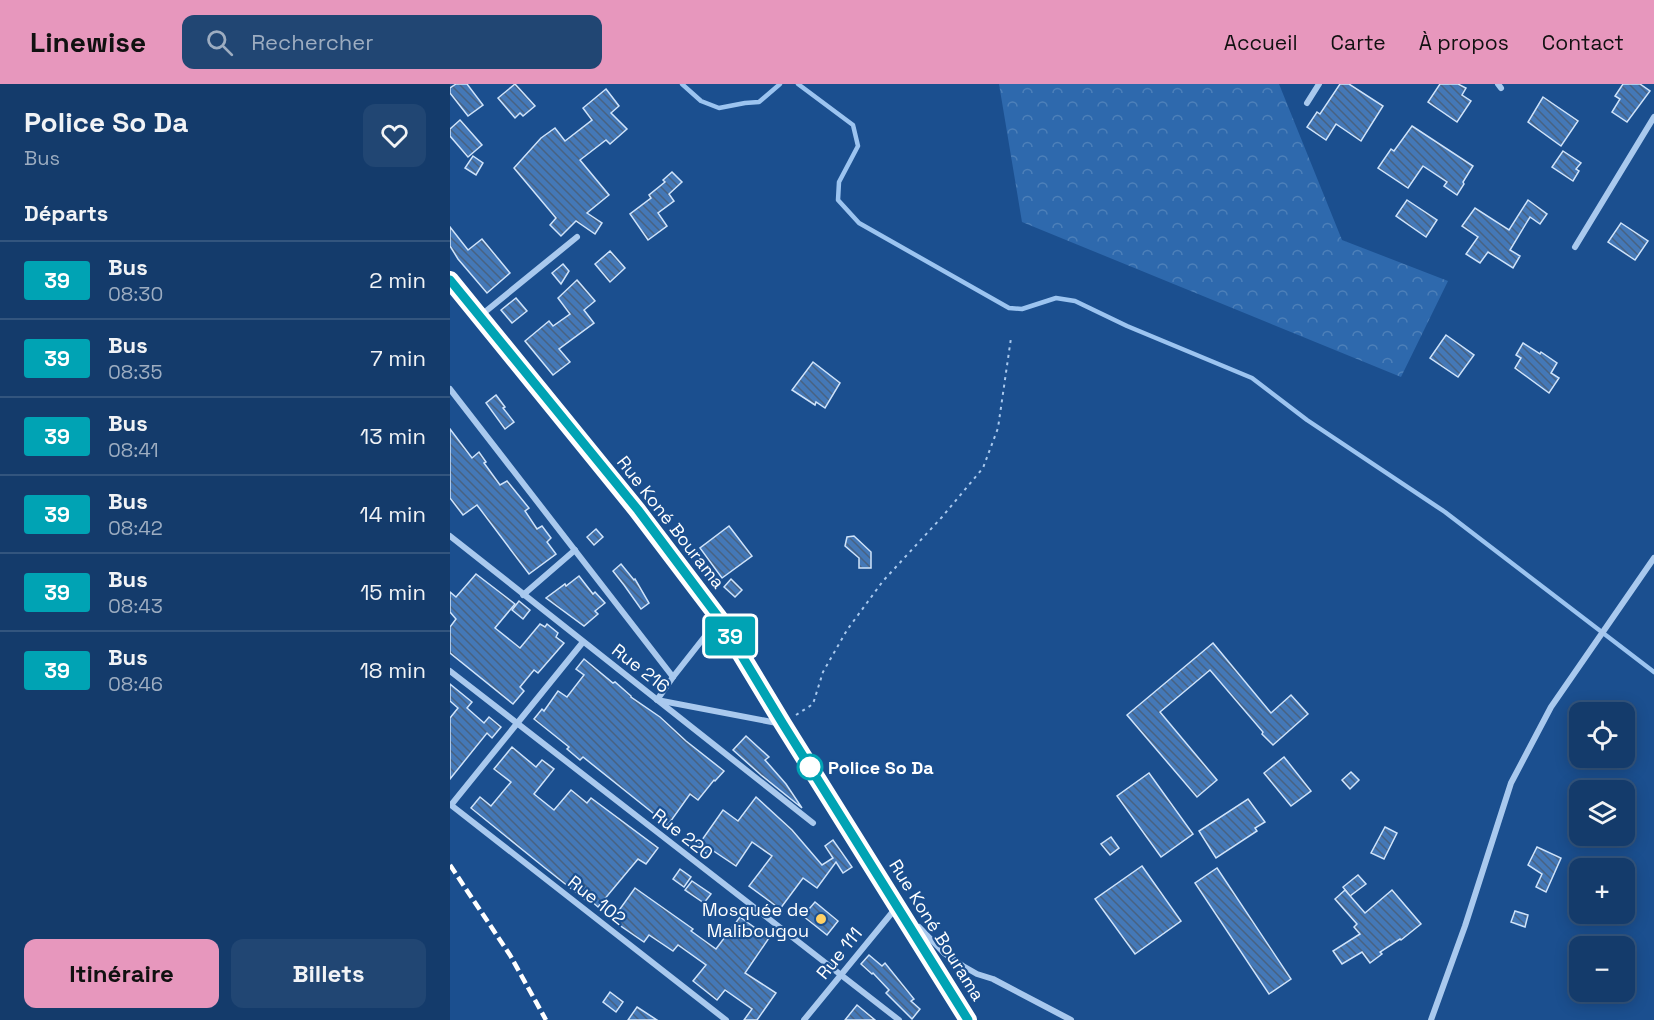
<!DOCTYPE html>
<html lang="fr">
<head>
<meta charset="utf-8">
<style>
  :root { --surface:#143b6b; --page:#214673; --text:#f1f3f6; --muted:#9dadc1; --line:#33557e; --accent:#e797bd }
  body { margin:0; font-family:"Space Grotesk",sans-serif; background:var(--page); color:var(--text); height:100vh; display:flex; flex-direction:column; font-size:22px; white-space:nowrap }
  * { box-sizing:border-box; margin:0 }
  p { font-size:20px; color:var(--muted) }
  .icon { flex:none; width:33px; height:33px; fill:none; stroke:currentColor; stroke-width:2; stroke-linecap:round; stroke-linejoin:round }
  .map { position:relative; flex:1; overflow:hidden }
  .sheet { display:flex; flex-direction:column; background:var(--surface); width:450px }
  .sheet>* { flex:none }
  .badge { padding:0 12px; border-radius:4px; font-size:21px; line-height:39px }
  .buttons { position:absolute; left:1119px; top:618px; display:grid; gap:12px }
  .buttons a { display:grid; place-items:center; width:66px; height:66px; border-radius:12px; background:var(--surface); box-shadow:0 3px 15px #0003,0 0 0 2px var(--line); font-size:30px }
  .map>.badge { position:absolute; translate:-50% -50%; box-shadow:0 0 0 3px #fff }
  h2 { padding:0 24px; font-size:22px; line-height:54px }
  .round { display:grid; place-items:center; flex:none; width:63px; height:63px; border-radius:12px; background:var(--page) }
  .head { display:flex; align-items:center; justify-content:space-between; height:102px; padding:0 24px }
  h1 { font-size:28px; font-weight:600; line-height:45px }
  .cta { display:flex; gap:12px; margin-top:auto; padding:12px 24px }
  .cta a { flex:1; height:69px; border-radius:12px; background:var(--accent); color:#111; font-size:24px; font-weight:600; line-height:69px; text-align:center }
  .cta a+a { background:var(--page); color:var(--text) }
  ul { padding:0; list-style:none }
  li { display:flex; align-items:center; gap:18px; height:78px; padding:0 24px; border-top:2px solid var(--line) }
  li div { flex:1 }
  li b { display:block; font-size:22px }
  li em { font-style:normal }
  li .badge { min-width:66px; font-weight:700; text-align:center }
  header { display:flex; align-items:center; gap:36px; box-sizing:border-box; height:84px; padding:0 30px; background:var(--accent); color:#111 }
  header strong { font-size:28px }
  nav { display:flex; gap:33px; margin-inline-start:auto; font-size:21px }
  .search { width:420px; height:54px; background:var(--page); display:flex; align-items:center; gap:15px; box-sizing:border-box; padding:0 21px; border-radius:12px; color:var(--muted); font-size:22px }
  main { display:flex; flex:1; min-height:0 }
  .map>svg:first-child { display:block }
  .forest { fill:url(#forest-crowns) }
  .lines { fill:none; stroke-linecap:round; stroke-linejoin:round }
  .stream { stroke:#9cc4f0; stroke-width:4.5 }
  .building { fill:url(#building-back-hatch); stroke:#cfe3fa; stroke-width:1.5 }
  .path { stroke:#a9c9ee; stroke-width:2; stroke-dasharray:3 4.5; stroke-linecap:butt }
  .street { stroke:#a9c9ee; stroke-width:6 }
  .highway { stroke:#fff; stroke-width:18 }
  .rail { stroke:#fff; stroke-width:4.5; stroke-dasharray:10 4.5; stroke-linecap:butt }
  .line-casing { stroke:#fff; stroke-width:14 }
  .line { stroke:#00a3b4; stroke-width:9 }
  .stop-dot { fill:#fff; stroke:#00a3b4; stroke-width:3 }
  .poi-dot { fill:#ffd166; stroke:#1b4f8f; stroke-width:2 }
  .labels { text-anchor:middle; dominant-baseline:central; stroke-width:4.5; stroke-linejoin:round; paint-order:stroke }
  .street-label { font-size:18px; fill:#fff; stroke:#1b4f8f }
  .stop-label { font-size:18px; font-weight:bold; fill:#fff; stroke:#1b4f8f; text-anchor:start }
  .poi-label { font-size:18px; fill:#fff; stroke:#1b4f8f; text-anchor:end }
</style>
</head>
<body>
<header>
<strong>Linewise</strong>
<div class="search"><svg class="icon" aria-label="search" viewBox="0 0 24 24"><circle cx="10" cy="10" r="6"/><path d="M15 15l6 6"/></svg>Rechercher</div>
<nav><a>Accueil</a><a>Carte</a><a>À propos</a><a>Contact</a></nav>
</header>
<main>
<section class="sheet">
<div class="head"><div><h1>Police So Da</h1><p>Bus</p></div><a class="round"><svg class="icon" aria-label="heart" viewBox="0 0 24 24"><path d="M12 20l-8-8c-3-5 5-10 8-4 3-6 11-1 8 4z"/></svg></a></div>
<h2>Départs</h2>
<ul>
<li><span class="badge" style="background:#00a3b4;color:#fff">39</span><div><b>Bus</b><p>08:30</p></div><em>2 min</em></li>
<li><span class="badge" style="background:#00a3b4;color:#fff">39</span><div><b>Bus</b><p>08:35</p></div><em>7 min</em></li>
<li><span class="badge" style="background:#00a3b4;color:#fff">39</span><div><b>Bus</b><p>08:41</p></div><em>13 min</em></li>
<li><span class="badge" style="background:#00a3b4;color:#fff">39</span><div><b>Bus</b><p>08:42</p></div><em>14 min</em></li>
<li><span class="badge" style="background:#00a3b4;color:#fff">39</span><div><b>Bus</b><p>08:43</p></div><em>15 min</em></li>
<li><span class="badge" style="background:#00a3b4;color:#fff">39</span><div><b>Bus</b><p>08:46</p></div><em>18 min</em></li>
</ul>
<div class="cta"><a>Itinéraire</a><a>Billets</a></div>
</section>
<div class="map">
<svg width="1204" height="936" viewBox="0 0 1204 936">
  <defs>
    <pattern id="forest-crowns" width="20" height="18" patternUnits="userSpaceOnUse" patternTransform="scale(1.5)"><rect width="20" height="18" fill="#2e69ad"/><path d="M2 6a3 3 0 1 1 6 0M12 15a3 3 0 1 1 6 0" fill="none" stroke="#4d80b9"/></pattern>
    <pattern id="building-back-hatch" width="6" height="6" patternUnits="userSpaceOnUse" patternTransform="scale(1.5)"><rect width="6" height="6" fill="#4478b7"/><path d="M-1 5l2 2M0 0l6 6M5-1l2 2" fill="none" stroke="#486282"/></pattern>
  </defs>
  <rect width="100%" height="100%" fill="#1b4f8f"/>
  <path class="forest" d="M549,0h280l63,156 106,41 -47,96 -379,-155z"/>
  <g class="lines">
    <g class="stream">
      <path d="M232,0l19,17 18,7 26,-5 14,-1 21,-18"/>
      <path d="M348,0l55,41 5,21 -19,36 -1,18 21,23 150,85 13,1 34,-11 19,3 52,25 125,52 55,42 138,92 209,160"/>
    </g>
  </g>
  <g class="building">
    <path d="M6,0h11l16,21 -15,11 -18,-23v-5z"/>
    <path d="M65,0l20,22 -12,10 -3,-3 -5,5 -17,-20z"/>
    <path d="M890,0h9l34,22 -22,35 -25,-17 -10,16 -19,-13 10,-15 3,2z"/>
    <path d="M990,0h18l8,4 -4,7 9,6 -14,21 -29,-20z"/>
    <path d="M1173,0h17l10,7 -23,31 -15,-10 8,-13 -5,-3z"/>
    <path d="M156,5l13,17 -8,7 16,16 -17,15 -4,-4 -26,20 29,35 -22,18 15,10 -7,11 -19,-13 -15,15 -11,-11 6,-7 -42,-50 27,-30 14,-10 10,13 27,-21 -9,-12z"/>
    <path d="M1093,13l35,24 -17,25 -33,-24z"/>
    <path d="M10,36l22,25 -14,12 -18,-21v-7z"/>
    <path d="M962,42l61,40 -10,16 1,2 -7,11 -13,-9 3,-4 -24,-16 -15,22 -30,-20 13,-19 3,2z"/>
    <path d="M1113,67l18,12 -5,6 3,2 -6,10 -21,-14z"/>
    <path d="M23,72l10,7 -7,12 -11,-7z"/>
    <path d="M222,88l10,10 -13,12 5,7 -16,12 9,13 -19,14 -18,-26 21,-16 -2,-3 16,-13 -2,-2z"/>
    <path d="M957,116l30,20 -11,17 -30,-21z"/>
    <path d="M1078,116l19,14 -7,10 -10,-7 -20,33 10,6 -7,12 -25,-16 -8,11 -14,-9 12,-17 -16,-11 13,-18 34,22z"/>
    <path d="M1171,139l27,18 -13,19 -27,-18z"/>
    <path d="M0,143l18,23 14,-11 28,34 -23,20 -29,-34 -8,-13z"/>
    <path d="M160,167l15,17 -15,14 -15,-18z"/>
    <path d="M113,180l6,7 -8,13 -9,-11z"/>
    <path d="M127,196l18,21 -11,9 10,13 -35,26 11,13 -17,13 -28,-34 24,-20 4,5 17,-12 -12,-16z"/>
    <path d="M66,214l11,13 -15,12 -11,-13z"/>
    <path d="M996,251l28,20 -16,22 -28,-19z"/>
    <path d="M1073,259l17,11 1,-2 16,11 -6,10 8,5 -10,15 -34,-25 6,-10 -5,-3z"/>
    <path d="M363,278l27,21 -15,25 -9,-6 -1,3 -23,-15z"/>
    <path d="M46,311l9,12 -2,1 11,14 -9,7 -19,-26z"/>
    <path d="M0,345l22,29 7,-6 7,10 -2,1 16,22 7,-4 22,27 -4,3 12,18 5,-3 9,12 -4,4 9,12 -27,20 -52,-69 -14,10 -13,-17z"/>
    <path d="M279,442l23,30 -30,22 -22,-30z"/>
    <path d="M146,445l7,8 -9,8 -7,-8z"/>
    <path d="M404,452l17,16v16h-12v-10l-14,-12 2,-9z"/>
    <path d="M171,480l13,16 1,-1 14,24 -8,6 -17,-24 -11,-14z"/>
    <path d="M26,490l39,30 -20,24 25,20 20,-24 5,3 2,-3 11,9 -2,4 8,6 -26,30 -4,-3 -14,17 4,4 -11,13 -63,-51v-26l6,-8 -6,-7v-20l6,5z"/>
    <path d="M129,492l14,18 2,-2 10,11 -10,8 3,3 -14,12 -38,-28 19,-14 1,2z"/>
    <path d="M281,495l11,11 -7,7 -11,-10z"/>
    <path d="M69,517l11,9 -7,9 -11,-9z"/>
    <path d="M763,559l58,70 20,-18 17,19 -35,31 -11,-11 1,-2 -53,-62 -50,42 57,68 -20,17 -70,-82z"/>
    <path d="M134,575l29,24 2,-1 16,14v1l29,20 26,24 38,30 -9,10 -1,-1 -16,20 -8,-6 -22,31 -85,-68 -3,3 -13,-11 2,-2 -35,-28 8,-10 2,2 14,-20 9,6 17,-22 -8,-6z"/>
    <path d="M0,600l22,18 -5,6 17,15 5,-6 12,10 -9,11 -5,-5 -37,46v-61l8,-10 -8,-7z"/>
    <path d="M296,652l23,21 -4,3 21,24 16,24 -41,-33 -28,-25z"/>
    <path d="M62,663l24,20 6,-7 12,9 -20,25 20,16 17,-20 16,13 4,-5 67,50 -12,16 -8,-5 -40,48 -9,-8 -2,2 -42,-33 -74,-60 9,-11 11,9 20,-24 -17,-13z"/>
    <path d="M834,673l27,34 -20,15 -27,-33z"/>
    <path d="M901,688l8,8 -9,9 -8,-9z"/>
    <path d="M699,689l44,61 -32,23 -44,-61z"/>
    <path d="M306,713l36,33 30,35 11,-7 -8,-12 8,-6 19,27 -9,6 -7,-11 -19,26 -14,-10 -23,31 -31,-23 23,-30 -20,-14 -16,24 -24,-16 -3,5 -12,-8 26,-37 15,11z"/>
    <path d="M798,715l17,23 -10,6 2,3 -41,27 -17,-27z"/>
    <path d="M935,743l12,6 -13,26 -13,-6z"/>
    <path d="M661,753l8,11 -9,7 -9,-11z"/>
    <path d="M1087,763l24,11 -15,34 -10,-5 6,-13 -14,-9z"/>
    <path d="M692,782l39,55 -46,33 -40,-55z"/>
    <path d="M767,784l74,111 -22,15 -74,-111z"/>
    <path d="M230,785l11,8 -7,10 -11,-8z"/>
    <path d="M908,791l8,9 -16,12 -7,-9z"/>
    <path d="M242,797l19,13 -7,9 -19,-13z"/>
    <path d="M185,804l58,41 -2,2 25,18 24,-32 29,21 -24,35 31,20 -19,27h-13l8,-11 -27,-19 -8,10 -24,-19 13,-16 -28,-20 -5,6 -24,-16 -5,7 -32,-22z"/>
    <path d="M895,806l20,23 27,-23 29,34 -20,16 -1,-1 -20,13 2,2 -12,9 -8,-11 -20,12 -9,-13 27,-17 -6,-7 3,-3 -22,-25z"/>
    <path d="M365,818l23,19 -11,14 -24,-19z"/>
    <path d="M1065,827l13,4 -3,12 -14,-5z"/>
    <path d="M419,871l13,11 3,-3 29,36 -3,2 9,8 -8,10 -26,-26 3,-3 -16,-17 -1,1 -11,-10z"/>
    <path d="M160,908l13,10 -7,10 -13,-10z"/>
    <path d="M407,921l18,15h-30z"/>
    <path d="M187,923l20,13h-29z"/>
  </g>
  <g class="lines">
    <path class="path" d="M346,631l17,-11 10,-32 24,-42 36,-49 59,-64 41,-49 15,-40 13,-90"/>
    <g class="street">
      <path d="M1048,0l3,4"/>
      <path d="M857,19l12,-19"/>
      <path d="M1125,163l79,-130"/>
      <path d="M30,232l97,-79"/>
      <path d="M0,305l223,288"/>
      <path d="M0,452l363,287"/>
      <path d="M73,511l52,-45"/>
      <path d="M267,537l-44,56 -16,23 120,23"/>
      <path d="M133,558l-132,163 275,215"/>
      <path d="M0,587l449,349"/>
      <path d="M469,843l25,26 19,13 14,8 16,5 78,41"/>
      <path d="M354,936l91,-111"/>
      <path d="M981,936l34,-94 46,-143 40,-76 103,-149"/>
    </g>
    <path class="highway" d="M0,196l187,230 82,108 64,106 185,296"/>
    <path class="rail" d="M0,781l60,90 36,65"/>
  </g>
  <g class="lines">
    <defs>
      <path id="line" d="M0,196l188,230 81,108 64,106 185,296"/>
    </defs>
    <use href="#line" class="line-casing"/>
    <use href="#line" class="line"/>
  </g>
  <circle class="stop-dot" cx="360" cy="683" r="12"/>
  <circle class="poi-dot" cx="371" cy="835" r="6"/>
  <g class="labels">
    <g class="street-label">
      <text transform="translate(221 438) rotate(52)">Rue Koné Bourama</text>
      <text transform="translate(191 584) rotate(38)">Rue 216</text>
      <text transform="translate(233 750) rotate(38)">Rue 220</text>
      <text transform="translate(147 816) rotate(38)">Rue 102</text>
      <text transform="translate(487 846) rotate(58)">Rue Koné Bourama</text>
      <text transform="translate(389 869) rotate(-51)">Rue 111</text>
    </g>
    <g class="stop-label">
      <text x="378" y="683">Police So Da</text>
    </g>
    <g class="poi-label">
      <text x="359" y="825">Mosquée de<tspan x="359" dy="21">Malibougou</tspan></text>
    </g>
  </g>
</svg>
<div class="buttons">
<a><svg class="icon" aria-label="locate" viewBox="0 0 24 24"><circle cx="12" cy="12" r="6"/><path d="M12 2v4M12 18v4M2 12h4M18 12h4"/></svg></a>
<a><svg class="icon" aria-label="layers" viewBox="0 0 24 24"><path d="M12 4l9 5-9 5-9-5zM3 14l9 5 9-5"/></svg></a>
<a>+</a>
<a>−</a>
</div>
<b class="badge" style="left:280px;top:552px;background:#00a3b4;color:#fff">39</b>
</div>
</main>
</body>
</html>
